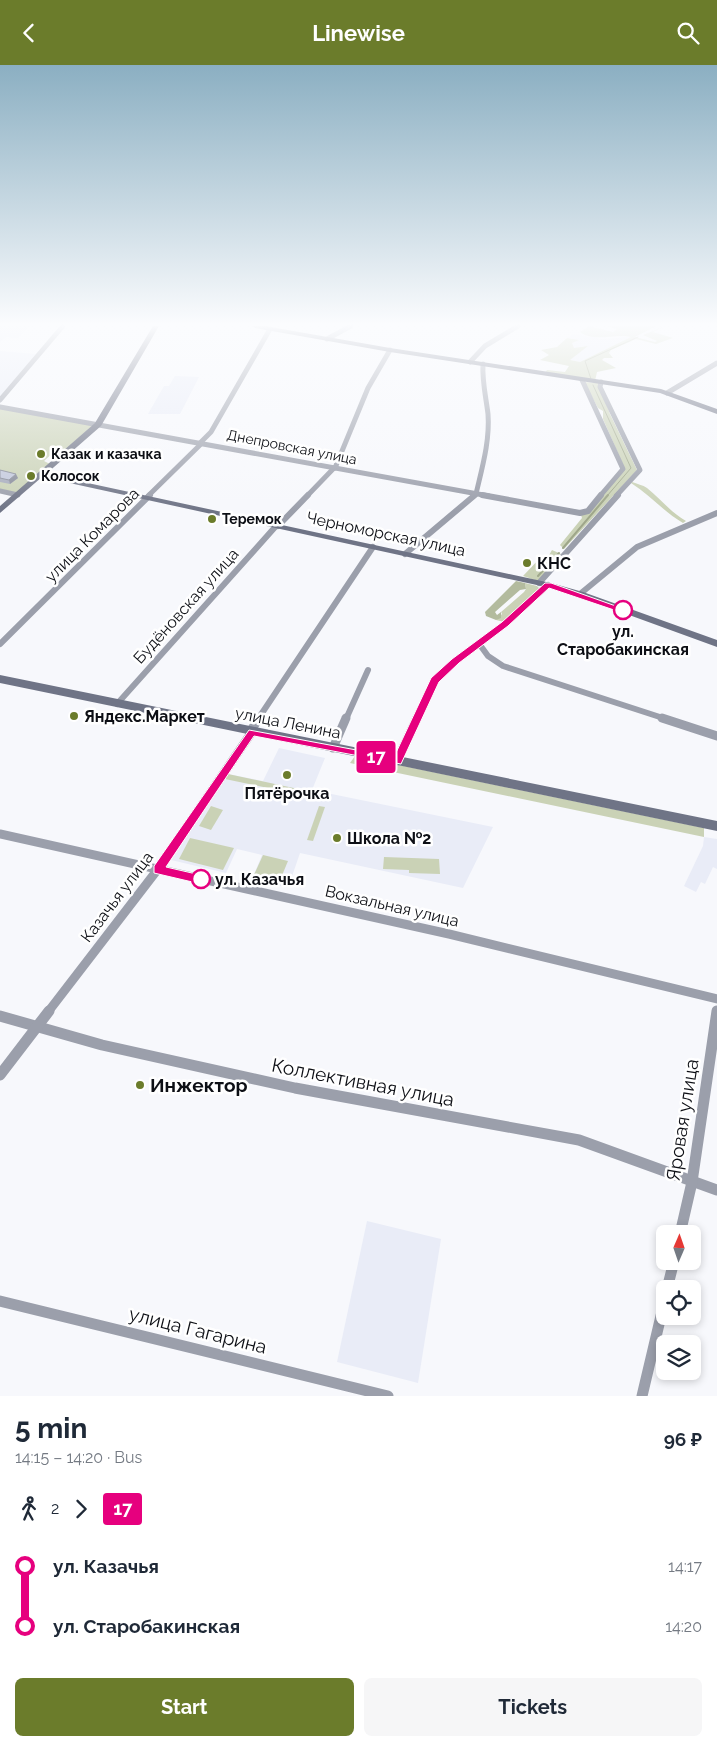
<!DOCTYPE html>
<html lang="en">
<head>
<meta charset="utf-8">
<style>
  :root { --surface:#fff; --page:#f6f6f7; --text:#1f2937; --muted:#747a83; --accent:#6b7c2b }
  body { margin:0; font-family:Raleway,sans-serif; background:var(--page); color:var(--text); height:100vh; display:flex; flex-direction:column; font-size:19px; white-space:nowrap }
  * { box-sizing:border-box; margin:0 }
  p { font-size:16px; color:var(--muted) }
  .icon { flex:none; width:28px; height:28px; fill:none; stroke:currentColor; stroke-width:2; stroke-linecap:round; stroke-linejoin:round }
  .map { position:relative; height:1331px; overflow:hidden }
  .details { display:flex; flex-direction:column; background:var(--surface); flex:1 }
  .details>* { flex:none }
  .badge { padding:0 10px; border-radius:4px; font-size:18px; line-height:32px }
  .needle { width:32px; rotate:2deg }
  .controls { position:absolute; left:656px; top:1160px; display:grid; gap:10px }
  .controls a { display:grid; place-items:center; width:45px; height:45px; border-radius:8px; background:var(--surface); box-shadow:0 2px 8px #0003; font-size:25px }
  .map>.badge { position:absolute; translate:-50% -50%; box-shadow:0 0 0 2px #fff }
  .legs { display:flex; align-items:center; gap:8px; height:55px; padding:0 15px; font-size:16px }
  .legs p { margin-inline-start:auto }
  .head { display:flex; align-items:center; justify-content:space-between; height:85px; padding:0 15px }
  h1 { font-size:28px; font-weight:700; line-height:38px }
  .primary-button { display:flex; gap:10px; margin-top:auto; padding:10px 15px }
  .primary-button a { flex:1; height:58px; border-radius:8px; background:var(--accent); color:#fff; font-size:20px; font-weight:700; line-height:58px; text-align:center }
  .primary-button a+a { background:var(--page); color:var(--text) }
  ul { padding:0 15px; list-style:none }
  li { display:flex; align-items:center; gap:18px; height:60px; font-size:19px }
  li i { display:grid; place-items:center; width:8px; height:100%; margin:0 6px; background:currentColor }
  li i::after { content:''; width:12px; height:12px; margin:-6px; border:4px solid; border-radius:50%; background:var(--surface) }
  li p { margin-inline-start:auto }
  li:first-child i { background:linear-gradient(#0000 50%,currentColor 0) }
  li:last-child i { background:linear-gradient(currentColor 50%,#0000 0) }
  header { display:flex; justify-content:space-between; align-items:center; height:65px; padding:0 15px; background:var(--accent); color:#fff; font-size:22px; font-weight:700 }
  .map>svg:first-child { display:block }
  .built { fill:#e9ecf7 }
  .green { fill:#cad2b6 }
  .forest { fill:#b3bb9e }
  .lines { fill:none; stroke-linecap:round; stroke-linejoin:round }
  .stream-far1 { stroke:#9fa78a; stroke-width:1 }
  .stream { stroke:#9fa78a; stroke-width:2 }
  .street-far3 { stroke:#9b9fab; stroke-width:5 }
  .street-far2 { stroke:#9b9fab; stroke-width:6 }
  .street-far1 { stroke:#9b9fab; stroke-width:9 }
  .street { stroke:#9b9fab; stroke-width:11 }
  .secondary { fill:#6f7486; fill-rule:evenodd }
  .wall { fill:#a6abbc }
  .shaded-wall { fill:#878b99 }
  .building { fill:#c1c7db; stroke:#878b99 }
  .line-1 { fill:#e6007e; stroke:#fff }
  .poi-dot { fill:#6b7c2b; stroke:#fff; stroke-width:2 }
  .stop-1-dot { fill:#fff; stroke:#e6007e; stroke-width:2.5 }
  .labels { text-anchor:middle; dominant-baseline:central; stroke-width:5; stroke-linejoin:round; paint-order:stroke }
  .far-street-label { font-size:14px; fill:#0d0f15; stroke:#fff }
  .far-poi-label { font-size:14px; font-weight:bold; fill:#0d0f15; stroke:#fff; text-anchor:start }
  .street-label { font-size:16px; fill:#0d0f15; stroke:#fff }
  .poi-label { font-size:16px; font-weight:bold; fill:#0d0f15; stroke:#fff; text-anchor:start }
  .stop-label { font-size:16px; font-weight:bold; fill:#0d0f15; stroke:#fff }
  .near-street-label { font-size:19px; fill:#0d0f15; stroke:#fff }
  .near-poi-label { font-size:19px; font-weight:bold; fill:#0d0f15; stroke:#fff; text-anchor:start }
</style>
</head>
<body>
<header><svg class="icon" aria-label="back" viewBox="0 0 24 24"><path d="M15 5l-7 7 7 7"/></svg>Linewise<svg class="icon" aria-label="search" viewBox="0 0 24 24"><circle cx="10" cy="10" r="6"/><path d="M15 15l6 6"/></svg></header>
<div class="map">
<svg width="717" height="1331" viewBox="0 0 717 1331">
  <rect width="100%" height="100%" fill="#f7f8fc"/>
  <g class="built">
    <path d="M0,261h30l-12,12 -12,-1 -6,5z"/>
    <path d="M574,269l28,5 29,-2 -51,25 -10,-2 14,-15 -6,4 -5,-2 -1,-4 6,-3 -11,-2z"/>
    <path d="M0,286l36,3 -36,42z"/>
    <path d="M175,311l24,1 -19,37h-32l16,-28h5z"/>
    <path d="M279,683l46,10 -13,32 181,37 -30,61 -163,-35 -12,35 -36,-9 10,-24 -25,-6 -11,24 -55,-13 57,-86 35,7z"/>
    <path d="M704,772l13,2v30l-4,-2 -8,17 -4,-2 -5,10 -12,-6 19,-40z"/>
    <path d="M367,1156l74,18 -23,144 -81,-21z"/>
  </g>
  <g class="green">
    <path d="M589,261l24,6 4,-3 -11,-3h50l-21,11 20,5 2,-1 -14,-6 22,-9 -12,6 20,6 -17,6 -20,-5 -25,11 -2,3 4,5h-9l-2,2 14,8 -19,4 -2,9 -50,-8 2,-3 18,2 4,-6 -29,-6 9,-5 -8,-5 16,-3 10,-9 12,2 -7,3 2,5 14,-2 -18,14 10,2 51,-25c-17,-4 -36,6 -51,-5z"/>
    <path d="M584,317l14,1 12,31 27,56 -73,79 -4,-4 22,-27 -1,-3 7,-3 37,-43 -22,-50v-8l-5,-3z"/>
    <path d="M0,343l94,16 -29,26 -8,-1 -13,12 6,3 -33,29 -17,-4z"/>
    <path d="M632,417c5,2 11,3 15,6 14,11 23,24 39,33l-3,2c-19,-11 -33,-28 -52,-40z"/>
    <path d="M552,485l9,4 -23,27 -15,-5 19,-20 6,1z"/>
    <path d="M525,518l12,3 3,3 -36,33 -8,-2 6,-6 -1,-2 23,-20 2,-3z"/>
    <path d="M355,691l349,72v9l-354,-74z"/>
    <path d="M228,709l75,16 -2,5 -76,-16z"/>
    <path d="M211,741l12,4 -12,20 -12,-4z"/>
    <path d="M319,741l6,1 -12,34 -6,-1z"/>
    <path d="M190,773l44,10 -11,22 -44,-11z"/>
    <path d="M263,790l25,6 -10,24 -26,-6z"/>
    <path d="M384,792l55,2 1,15 -31,-1v-3l-26,-1z"/>
  </g>
  <path class="forest" d="M516,516l9,2 1,6 -6,1 -25,22 2,3 4,-3v6l-5,2 -10,-4 -1,-4z"/>
  <g class="lines">
    <g class="stream-far1">
      <path d="M591,314l-6,-18 53,-24"/>
      <path d="M593,320l38,83 -24,28"/>
    </g>
    <g class="stream">
      <path d="M563,483l45,-53"/>
      <path d="M538,511l21,-23"/>
    </g>
    <g class="street-far3">
      <path d="M327,274l24,-13"/>
      <path d="M470,297l15,-16 33,-20"/>
      <path d="M582,315l41,89 -23,27"/>
      <path d="M601,317l-1,5 40,83 -24,26"/>
      <path d="M667,328l50,-30"/>
      <path d="M0,335l63,-74"/>
      <path d="M0,342l489,89"/>
      <path d="M200,378l11,-11 59,-103"/>
      <path d="M335,403l33,-80 22,-38"/>
      <path d="M0,426l18,4"/>
      <path d="M148,431l54,-53"/>
      <path d="M307,431l27,-28"/>
      <path d="M473,431l3,-2c6,-26 14,-53 12,-80 -2,-17 -6,-32 -5,-50"/>
    </g>
    <g class="street-far2">
      <path d="M482,430l98,18 8,-2 13,-16"/>
      <path d="M278,461l30,-31"/>
      <path d="M405,489l70,-59"/>
      <path d="M539,518l79,-88"/>
      <path d="M580,529l57,-47 80,-34"/>
      <path d="M0,579l150,-149"/>
      <path d="M480,580l8,11 15,10 163,53"/>
      <path d="M117,639l159,-178"/>
      <path d="M258,654l115,-172"/>
      <path d="M346,654l22,-49"/>
      <path d="M417,654l18,-39 20,-19 50,-37 43,-39"/>
    </g>
    <g class="street-far1">
      <path d="M662,653l55,18"/>
      <path d="M250,667l9,-14"/>
      <path d="M333,683l13,-30"/>
      <path d="M397,696l20,-43"/>
      <path d="M0,769l449,100 268,65"/>
      <path d="M48,947l110,-143 94,-137"/>
    </g>
    <g class="street">
      <path d="M0,951l102,29 193,43 284,52 138,50"/>
      <path d="M0,1010l49,-64"/>
      <path d="M680,1169l12,-52 25,-171"/>
      <path d="M667,1224l7,-28"/>
      <path d="M0,1236l388,95"/>
      <path d="M642,1331l23,-97"/>
    </g>
    <g class="secondary">
      <path d="M153,261h6l-58,100 -55,48 505,109 32,9 134,48v7l-140,-51 -31,-9 -504,-110 -42,36v-7l95,-83z"/>
      <path d="M252,261h13l125,22 271,41 56,20v5l-57,-21 -270,-41 -135,-24z"/>
      <path d="M0,610l717,146v10l-717,-148z"/>
    </g>
  </g>
  <path class="wall" d="M0,405l18,8 -8,6 -10,-2z"/>
  <path class="shaded-wall" d="M16,409l2,4 -8,6 -1,-4z"/>
  <path class="building" d="M0,405l16,4 -7,6 -9,-2z"/>
  <linearGradient id="sky" x2="0" y2="1"><stop stop-color="#8bafc2"/><stop offset="0.58" stop-color="#fbfcfe"/><stop offset="1" stop-color="#fbfcfe" stop-opacity="0"/></linearGradient>
  <rect width="717" height="447" fill="url(#sky)"/>
  <path class="line-1" d="M545,518h6l76,27 -7,2 -71,-24 -41,38 -49,37 -20,19 -38,82 -147,-28 -88,131 39,9v6l-4,2 -47,-11v-7l95,-136 145,27 37,-79 21,-19 50,-37z"/>
  <g class="poi-dot">
    <circle cx="41" cy="389" r="5"/>
    <circle cx="31" cy="411" r="5"/>
    <circle cx="212" cy="454" r="5"/>
    <circle cx="527" cy="498" r="5"/>
    <circle cx="74" cy="651" r="5"/>
    <circle cx="287" cy="710" r="5"/>
    <circle cx="337" cy="773" r="5"/>
    <circle cx="140" cy="1020" r="5"/>
  </g>
  <g class="stop-1-dot">
    <circle cx="623" cy="545" r="9"/>
    <circle cx="201" cy="814" r="9"/>
  </g>
  <g class="labels">
    <g class="far-street-label">
      <text transform="translate(292 382) rotate(11)">Днепровская улица</text>
    </g>
    <g class="far-poi-label">
      <text x="51" y="389">Казак и казачка</text>
      <text x="41" y="411">Колосок</text>
      <text x="222" y="454">Теремок</text>
    </g>
    <g class="street-label">
      <text transform="translate(386 469) rotate(12)">Черноморская улица</text>
      <text transform="translate(92 470) rotate(-45)">улица Комарова</text>
      <text transform="translate(186 541) rotate(-48)">Будёновская улица</text>
      <text transform="translate(288 658) rotate(11)">улица Ленина</text>
      <text transform="translate(117 832) rotate(-53)">Казачья улица</text>
      <text transform="translate(392 841) rotate(13)">Вокзальная улица</text>
    </g>
    <g class="poi-label">
      <text x="537" y="498">КНС</text>
      <text x="84" y="651">Яндекс.Маркет</text>
      <text x="287" y="728" text-anchor="middle">Пятёрочка</text>
      <text x="347" y="773">Школа №2</text>
    </g>
    <g class="stop-label">
      <text x="623" y="566">ул.<tspan x="623" dy="18">Старобакинская</tspan></text>
      <text x="215" y="814" text-anchor="start">ул. Казачья</text>
    </g>
    <g class="near-street-label">
      <text transform="translate(363 1017) rotate(11)">Коллективная улица</text>
      <text transform="translate(682 1055) rotate(-81)">Яровая улица</text>
      <text transform="translate(198 1265) rotate(14)">улица Гагарина</text>
    </g>
    <g class="near-poi-label">
      <text x="150" y="1020">Инжектор</text>
    </g>
  </g>
</svg>
<div class="controls">
<a><svg class="needle" viewBox="-14 -14 28 28"><path d="M0-13l5 13h-10z" fill="#e53935"/><path d="M0 13l5-13h-10z" fill="#747a83"/></svg></a>
<a><svg class="icon" aria-label="locate" viewBox="0 0 24 24"><circle cx="12" cy="12" r="6"/><path d="M12 2v4M12 18v4M2 12h4M18 12h4"/></svg></a>
<a><svg class="icon" aria-label="layers" viewBox="0 0 24 24"><path d="M12 4l9 5-9 5-9-5zM3 14l9 5 9-5"/></svg></a>
</div>
<b class="badge" style="left:376px;top:692px;background:#e6007e;color:#fff">17</b>
</div>
<section class="details">
<div class="head"><div><h1>5 min</h1><p>14:15 – 14:20 · Bus</p></div><b>96 ₽</b></div>
<div class="legs"><svg class="icon" aria-label="walk" viewBox="0 0 24 24"><circle cx="13" cy="4" r="2"/><path d="M13 8l-2 6 4 7M11 14l-3 7M7 12l3-4h3l4 4"/></svg>2<svg class="icon" aria-label="forward" viewBox="0 0 24 24"><path d="M9 5l7 7-7 7"/></svg><b class="badge" style="background:#e6007e;color:#fff">17</b></div>
<ul>
<li><i style="color:#e6007e"></i><b>ул. Казачья</b><p>14:17</p></li>
<li><i style="color:#e6007e"></i><b>ул. Старобакинская</b><p>14:20</p></li>
</ul>
<div class="primary-button"><a>Start</a><a>Tickets</a></div>
</section>
</body>
</html>
